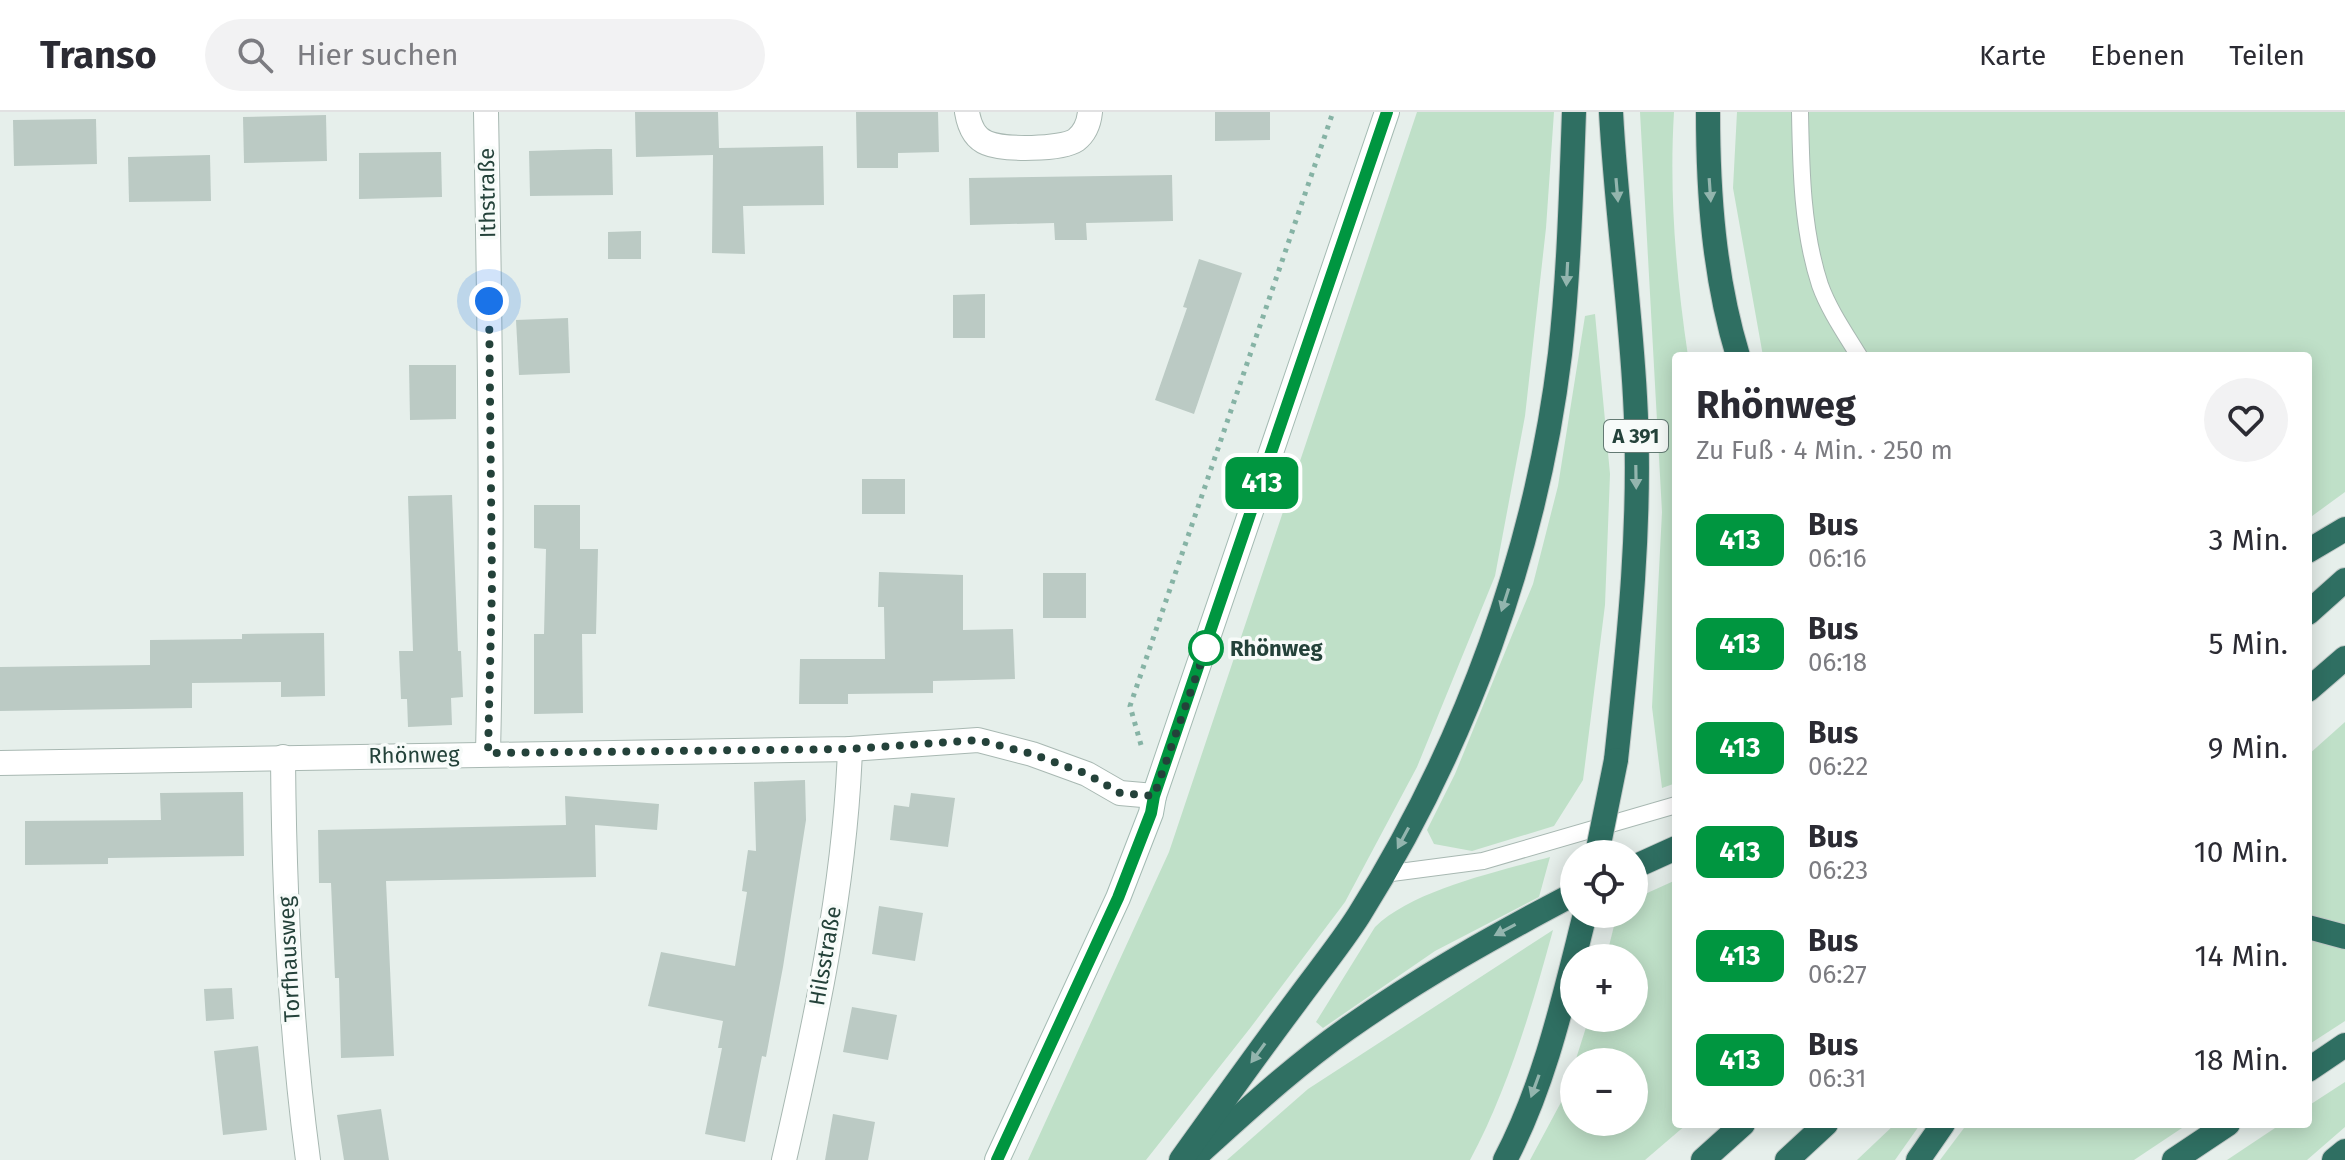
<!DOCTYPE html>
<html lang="de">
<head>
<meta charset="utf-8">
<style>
  :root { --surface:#fff; --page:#f2f2f3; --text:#2b2b33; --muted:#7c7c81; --line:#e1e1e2 }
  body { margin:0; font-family:"Fira Sans",sans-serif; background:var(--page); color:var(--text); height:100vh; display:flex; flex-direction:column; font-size:30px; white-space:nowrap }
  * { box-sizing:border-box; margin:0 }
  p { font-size:26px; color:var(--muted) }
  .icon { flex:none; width:44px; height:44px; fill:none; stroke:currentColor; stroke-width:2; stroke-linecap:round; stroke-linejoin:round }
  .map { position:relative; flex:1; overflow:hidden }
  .details { position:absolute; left:1672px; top:240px; width:640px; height:776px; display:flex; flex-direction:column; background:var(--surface); border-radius:8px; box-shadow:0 4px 20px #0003 }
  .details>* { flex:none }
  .badge { padding:0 16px; border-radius:12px; font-size:28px; line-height:52px }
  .fabs { position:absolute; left:1560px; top:728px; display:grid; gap:16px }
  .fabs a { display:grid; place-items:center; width:88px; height:88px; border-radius:50%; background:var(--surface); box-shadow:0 4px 20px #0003; font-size:40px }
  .you { position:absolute; width:40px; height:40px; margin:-20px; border:6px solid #fff; border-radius:50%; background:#1a73e8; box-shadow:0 0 0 12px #1a73e833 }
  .map>.badge { position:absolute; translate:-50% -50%; box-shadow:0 0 0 4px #fff }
  .round { display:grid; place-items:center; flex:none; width:84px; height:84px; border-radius:42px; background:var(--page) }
  .headline { display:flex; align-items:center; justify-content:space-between; height:136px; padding:0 24px }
  h1 { font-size:38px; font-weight:700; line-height:60px }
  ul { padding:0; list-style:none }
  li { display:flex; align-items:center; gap:24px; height:104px; padding:0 24px }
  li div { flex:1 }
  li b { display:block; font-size:30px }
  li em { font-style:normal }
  li .badge { min-width:88px; font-weight:700; text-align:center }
  header { display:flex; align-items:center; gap:48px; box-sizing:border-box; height:112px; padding:0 40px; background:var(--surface); border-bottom:2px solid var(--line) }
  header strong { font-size:38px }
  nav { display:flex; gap:44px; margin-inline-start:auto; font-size:28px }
  .search { width:560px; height:72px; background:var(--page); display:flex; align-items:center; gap:20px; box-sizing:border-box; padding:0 28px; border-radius:44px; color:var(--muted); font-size:30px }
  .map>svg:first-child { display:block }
  .green { fill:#bfe0c8 }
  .building { fill:#bbcac4 }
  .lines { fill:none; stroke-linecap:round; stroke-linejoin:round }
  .lane-casing { stroke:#a8b8b2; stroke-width:18 }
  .street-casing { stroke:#a8b8b2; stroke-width:26 }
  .secondary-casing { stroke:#a4bbb3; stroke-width:26 }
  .highway-casing { stroke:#c2cac8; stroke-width:26 }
  .path { stroke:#86b3a5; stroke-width:5; stroke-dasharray:4 6; stroke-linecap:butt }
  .lane { stroke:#fff; stroke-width:16 }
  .street { stroke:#fff; stroke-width:24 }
  .secondary { stroke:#fff; stroke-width:24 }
  .highway { stroke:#2f6f62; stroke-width:24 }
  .highway-bridge-casing { stroke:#c2cac8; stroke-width:26; stroke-linecap:butt }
  .highway-bridge { stroke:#2f6f62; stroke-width:24 }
  .oneway { fill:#93b5ae }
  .line-casing { stroke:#fff; stroke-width:18 }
  .line { stroke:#009640; stroke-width:12 }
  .walk { stroke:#24423a; stroke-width:8; stroke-dasharray:0 14.4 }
  .stop-dot { fill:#fff; stroke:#009640; stroke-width:4 }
  .labels { text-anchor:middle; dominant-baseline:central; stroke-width:7; stroke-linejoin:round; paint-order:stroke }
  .shield { fill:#f7fbf9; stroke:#637a73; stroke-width:2 }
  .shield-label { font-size:20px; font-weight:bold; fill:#24423a }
  .street-label { font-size:22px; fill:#24423a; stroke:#f7fbf9 }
  .stop-label { font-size:22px; font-weight:bold; fill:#24423a; stroke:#f7fbf9; text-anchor:start }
</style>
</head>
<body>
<header>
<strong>Transo</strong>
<div class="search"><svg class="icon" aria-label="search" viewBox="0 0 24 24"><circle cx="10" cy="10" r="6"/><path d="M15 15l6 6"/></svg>Hier suchen</div>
<nav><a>Karte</a><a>Ebenen</a><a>Teilen</a></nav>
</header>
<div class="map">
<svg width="2345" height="1048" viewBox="0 0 2345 1048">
  <rect width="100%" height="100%" fill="#e6efeb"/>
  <g class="green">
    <path d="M1417,0h137l-8,116 -21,188 -30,160 -78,191 -72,135 -94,125 -105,133h-118l141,-308z"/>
    <path d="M1640,0h34c-5,82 2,163 14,244h-12v427l-14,5 -10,-81 10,-195z"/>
    <path d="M1737,0h608v380l-37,27v-163h-545l-30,-168z"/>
    <path d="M1595,202l15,160 -5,131 -22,175 -29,46 -82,25 -38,-7 -7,-14 28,-56 78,-190 25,-98 27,-170z"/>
    <path d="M2345,610v299l-37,24v-290z"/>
    <path d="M1550,745l-11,40 -104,54 -112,77 -7,-6 59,-95c37,-37 124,-56 175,-70z"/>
    <path d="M1676,768v244h11l-42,36h-115l36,-67 8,-27v56h60v-60h-59l14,-44h45v-60h-28l11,-44h17v-15z"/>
    <path d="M1553,818c-21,77 -45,159 -83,230h-243l81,-71z"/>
    <path d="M2345,970v45l-38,33h-80l54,-36h27v-18z"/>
    <path d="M1895,1012l24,2 -24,34h-38z"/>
    <path d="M1967,1012h221l-54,36h-194z"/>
  </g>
  <g class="building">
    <path d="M635,0h83l1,36 104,-2 1,59 -81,1 2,48 -33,-1 1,-98 -77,2z"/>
    <path d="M856,0h82l1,40 -41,1v15h-41z"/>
    <path d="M1215,0h55v28l-55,1z"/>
    <path d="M326,3l1,46 -83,2 -1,-46z"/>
    <path d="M96,7l1,45 -83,2 -1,-46z"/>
    <path d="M597,37h15l1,46 -83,1 -1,-45z"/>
    <path d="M441,40l1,45 -83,2v-46z"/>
    <path d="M210,43l1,46 -82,1 -1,-45z"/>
    <path d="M1172,63l1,46 -87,2 1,17h-32l-1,-17 -84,2 -1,-47z"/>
    <path d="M641,119v28h-33v-27z"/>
    <path d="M1199,147l43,14 -48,141 -39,-14 32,-92 -4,-1z"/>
    <path d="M985,182v44h-32v-43z"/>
    <path d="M568,206l2,55 -51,2 -3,-55z"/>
    <path d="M409,253h47v54l-46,1z"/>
    <rect x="862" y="367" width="43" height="35"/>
    <path d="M452,383l6,156h3l2,46 -12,1 1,27 -44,2 -1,-28h-6l-2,-48h14l-5,-155z"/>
    <path d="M534,393h46v44h18l-2,85h-14l1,79 -49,1v-80h10l2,-85 -12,-1z"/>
    <path d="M879,460l84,3v55l50,-1 2,50 -82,2v12l-85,1v10h-49l1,-45h85l-1,-52h-6z"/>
    <rect x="1043" y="461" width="43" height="45"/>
    <path d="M324,521l1,63 -44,1v-15l-89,1v25l-192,3v-44l150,-2v-25l92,-1v-5z"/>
    <path d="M805,668l1,40 -23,147 -17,90 -4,-1 -17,86 -40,-8 17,-86h-4l5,-27 -75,-15 13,-54 74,14 12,-74 -5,-1 6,-41 8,1 -2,-69z"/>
    <path d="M243,680l1,64 -136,2v6l-83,1v-44l136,-1 -1,-27z"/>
    <path d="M911,681l44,5 -7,49 -58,-7 4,-35 15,2z"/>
    <path d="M565,684l94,8 -2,26 -62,-5 1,52 -210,4 8,175 -53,2 -2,-80h-4l-4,-95h-12l-1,-53 248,-5z"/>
    <path d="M879,794l44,7 -8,48 -43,-7z"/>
    <path d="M232,876l2,31 -28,2 -2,-32z"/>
    <path d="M852,895l45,8 -9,45 -45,-8z"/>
    <path d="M258,934l9,84 -44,5 -9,-84z"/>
    <path d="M381,997l8,51h-45l-7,-45z"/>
    <path d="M833,1002l42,8 -7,38h-43z"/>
  </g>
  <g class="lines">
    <defs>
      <g id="lane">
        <path d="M1800,0c1,57 2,118 20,173 9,25 25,48 39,71"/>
        <path d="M1384,762l99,-13 193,-56"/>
      </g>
      <g id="street">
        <path d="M486,0c4,214 7,427 2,641"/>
        <path d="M967,0c2,12 7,26 20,31 16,7 74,7 89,-3 9,-7 13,-18 14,-28"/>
        <path d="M283,645c1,135 7,269 25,403"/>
        <path d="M0,651l850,-14 128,-9 54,14 55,20 33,19 34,3"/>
        <path d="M784,1048c31,-135 61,-272 66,-411"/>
      </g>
      <path id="secondary" d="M997,1048l121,-262 33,-85 3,-17 233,-684"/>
      <g id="highway">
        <path d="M1611,0c5,95 19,190 24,285 7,122 -6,242 -19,363"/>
        <path d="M1708,0c0,82 6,165 30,244"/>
        <path d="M2308,439l37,-22"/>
        <path d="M2308,501l37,-33"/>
        <path d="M2308,578l37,-32"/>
        <path d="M1634,755l42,-19"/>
        <path d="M2308,815l37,10"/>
        <path d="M2308,958l37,-25"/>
        <path d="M1196,1044c49,-44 97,-89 151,-127 72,-51 149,-94 227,-135"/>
        <path d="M1181,1048c38,-53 75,-105 114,-157 21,-29 45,-58 64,-88 106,-169 177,-363 201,-561 9,-80 11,-161 14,-242"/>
        <path d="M1505,1048c40,-76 59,-163 80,-246"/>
        <path d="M1703,1048l40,-36"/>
        <path d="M1787,1048l39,-36"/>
        <path d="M1918,1048l25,-36"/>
        <path d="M2174,1048l54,-36"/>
        <path d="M2334,1048l11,-9"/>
      </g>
    </defs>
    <use href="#lane" class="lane-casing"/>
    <use href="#street" class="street-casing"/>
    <use href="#secondary" class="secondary-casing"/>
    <use href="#highway" class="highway-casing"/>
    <path class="path" d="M1141,633l-11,-39 203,-594"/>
    <use href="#lane" class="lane"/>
    <use href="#street" class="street"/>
    <use href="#secondary" class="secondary"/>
    <use href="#highway" class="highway"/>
    <defs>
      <path id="highway-bridge" d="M1597,742l19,-94"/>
    </defs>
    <use href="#highway-bridge" class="highway-bridge-casing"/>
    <use href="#highway-bridge" class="highway-bridge"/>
  </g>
  <defs><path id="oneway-solid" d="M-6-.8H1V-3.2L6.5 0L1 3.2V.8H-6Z" transform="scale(2)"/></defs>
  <g class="oneway">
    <use href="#oneway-solid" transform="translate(1617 78) rotate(85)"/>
    <use href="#oneway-solid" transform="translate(1710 78) rotate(86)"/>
    <use href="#oneway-solid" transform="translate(1567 162) rotate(93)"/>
    <use href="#oneway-solid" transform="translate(1636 365) rotate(89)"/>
    <use href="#oneway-solid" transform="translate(1505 488) rotate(108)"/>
    <use href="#oneway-solid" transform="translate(1403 726) rotate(118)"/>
    <use href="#oneway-solid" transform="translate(1505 818) rotate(152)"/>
    <use href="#oneway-solid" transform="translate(1258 941) rotate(126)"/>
    <use href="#oneway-solid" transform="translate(1535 974) rotate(110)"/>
  </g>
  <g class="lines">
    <defs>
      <path id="line" d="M997,1048l121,-262 33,-85 3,-17 233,-684"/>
    </defs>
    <use href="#line" class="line-casing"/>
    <use href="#line" class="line"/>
    <path class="walk" d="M489,189l3,284 -4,168 362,-4 128,-9 54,14 55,20 33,19 34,3 52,-148"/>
  </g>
  <circle class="stop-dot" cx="1206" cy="536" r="16"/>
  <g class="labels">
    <rect class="shield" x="1604" y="308" width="64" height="32" rx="6"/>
    <g class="shield-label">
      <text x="1636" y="324">A 391</text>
    </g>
    <g class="street-label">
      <text transform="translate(487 81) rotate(-91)">Ithstraße</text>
      <text transform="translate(414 643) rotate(-1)">Rhönweg</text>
      <text transform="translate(825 844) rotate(-80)">Hilsstraße</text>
      <text transform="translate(289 847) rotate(-93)">Torfhausweg</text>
    </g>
    <g class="stop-label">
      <text x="1230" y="536">Rhönweg</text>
    </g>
  </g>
</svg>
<div class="fabs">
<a><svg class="icon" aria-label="locate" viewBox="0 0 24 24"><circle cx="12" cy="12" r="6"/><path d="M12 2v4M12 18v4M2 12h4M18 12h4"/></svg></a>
<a>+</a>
<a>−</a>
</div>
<div class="you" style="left:489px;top:189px"></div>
<b class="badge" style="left:1262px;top:371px;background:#009640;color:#fff">413</b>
<section class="details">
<div class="headline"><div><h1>Rhönweg</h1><p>Zu Fuß · 4 Min. · 250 m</p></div><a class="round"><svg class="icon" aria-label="heart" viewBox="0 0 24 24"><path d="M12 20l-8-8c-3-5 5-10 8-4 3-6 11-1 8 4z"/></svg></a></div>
<ul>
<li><span class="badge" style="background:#009640;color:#fff">413</span><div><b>Bus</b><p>06:16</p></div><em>3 Min.</em></li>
<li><span class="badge" style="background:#009640;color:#fff">413</span><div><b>Bus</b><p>06:18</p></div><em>5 Min.</em></li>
<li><span class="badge" style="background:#009640;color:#fff">413</span><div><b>Bus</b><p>06:22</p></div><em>9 Min.</em></li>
<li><span class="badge" style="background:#009640;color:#fff">413</span><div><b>Bus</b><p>06:23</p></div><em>10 Min.</em></li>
<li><span class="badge" style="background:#009640;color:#fff">413</span><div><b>Bus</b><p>06:27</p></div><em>14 Min.</em></li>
<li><span class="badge" style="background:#009640;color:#fff">413</span><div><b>Bus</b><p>06:31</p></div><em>18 Min.</em></li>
</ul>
</section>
</div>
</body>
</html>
